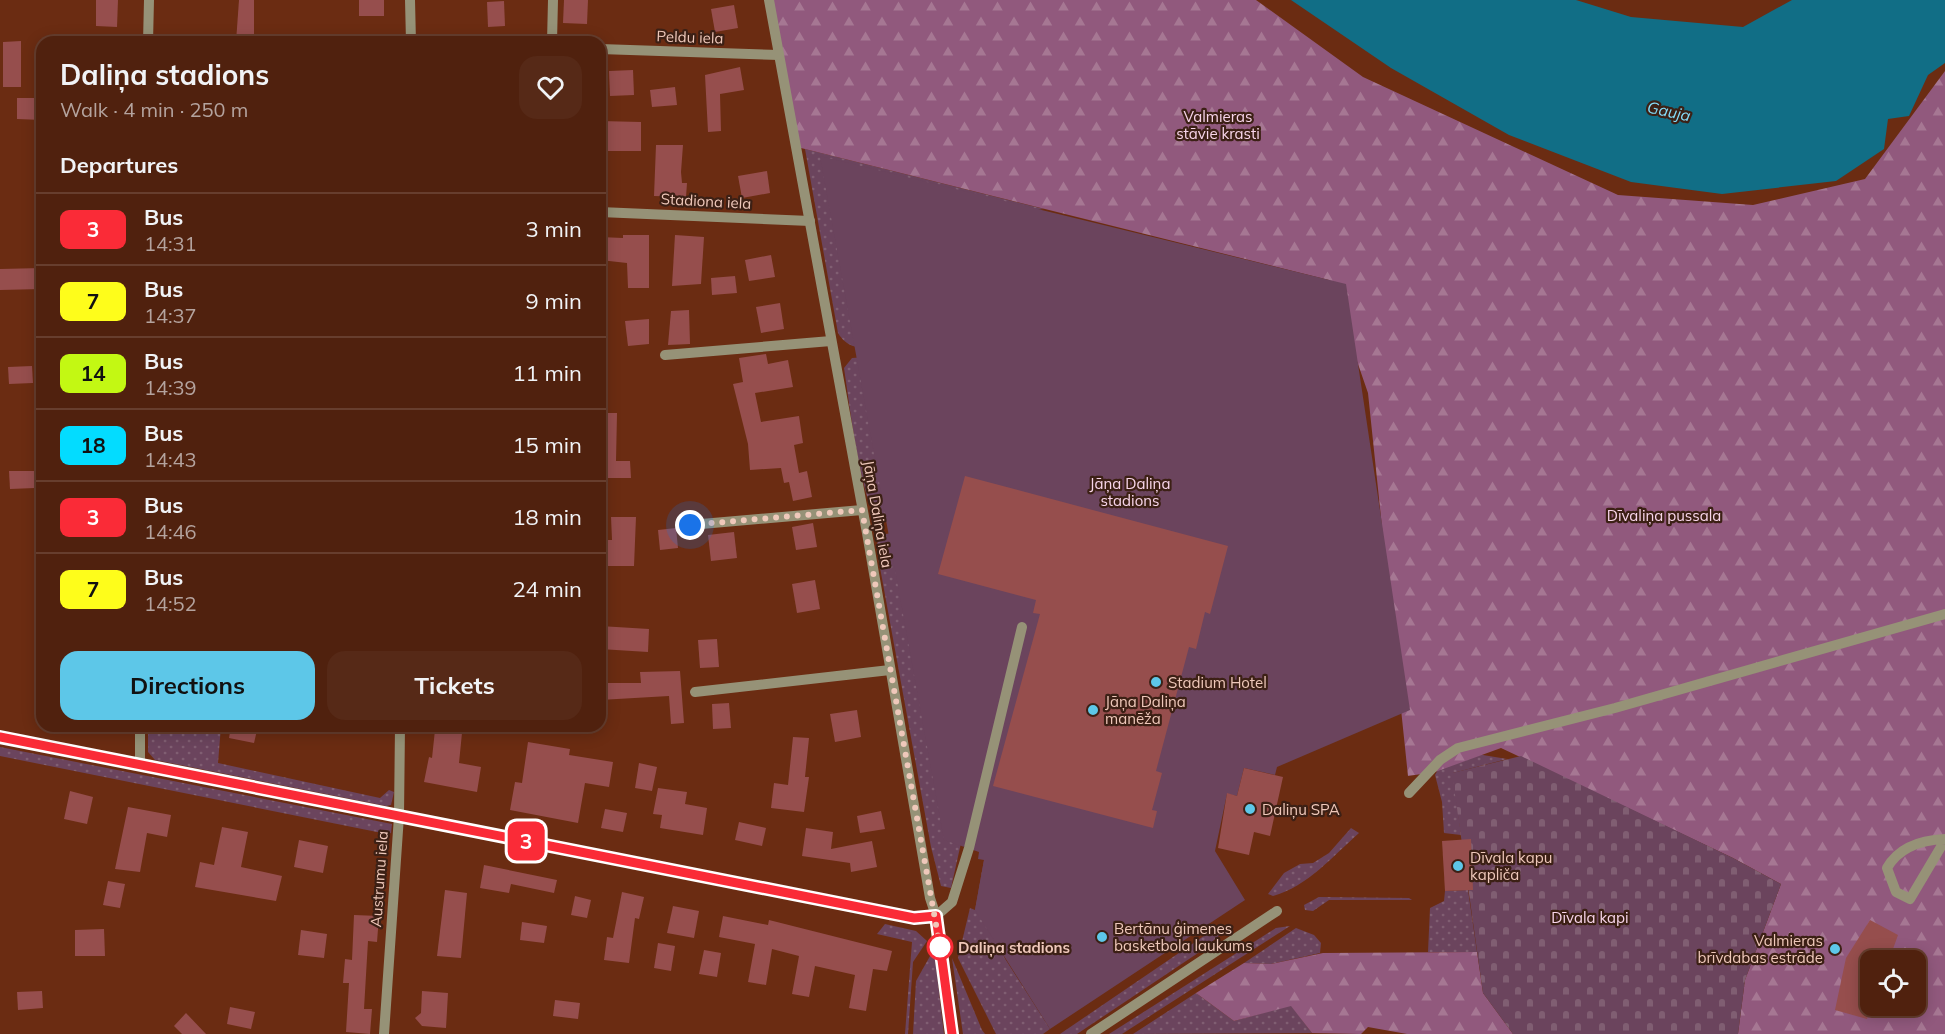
<!DOCTYPE html>
<html lang="en">
<head>
<meta charset="utf-8">
<style>
  :root { --surface:#50210e; --page:#562917; --text:#f1f3f6; --muted:#b4a39e; --line:#673e2e; --accent:#5dc7e8 }
  body { margin:0; font-family:Mulish,sans-serif; background:var(--page); color:var(--text); height:100vh; display:flex; flex-direction:column; font-size:22px; white-space:nowrap }
  * { box-sizing:border-box; margin:0 }
  p { font-size:20px; color:var(--muted) }
  .icon { flex:none; width:33px; height:33px; fill:none; stroke:currentColor; stroke-width:2; stroke-linecap:round; stroke-linejoin:round }
  .map { position:relative; flex:1; overflow:hidden }
  .sheet { position:absolute; left:36px; top:36px; width:570px; height:696px; display:flex; flex-direction:column; background:var(--surface); border-radius:18px; box-shadow:0 3px 15px #0003,0 0 0 2px var(--line) }
  .sheet>* { flex:none }
  .badge { padding:0 12px; border-radius:9px; font-size:21px; line-height:39px }
  .controls { position:absolute; left:1860px; top:950px; display:grid; gap:12px }
  .controls a { display:grid; place-items:center; width:66px; height:66px; border-radius:12px; background:var(--surface); box-shadow:0 3px 15px #0003,0 0 0 2px var(--line); font-size:30px }
  .you { position:absolute; width:30px; height:30px; margin:-15px; border:4px solid #fff; border-radius:50%; background:#1a73e8; box-shadow:0 0 0 9px #1a73e833 }
  .map>.badge { position:absolute; translate:-50% -50%; box-shadow:0 0 0 3px #fff }
  h2 { padding:0 24px; font-size:22px; line-height:54px }
  .round { display:grid; place-items:center; flex:none; width:63px; height:63px; border-radius:18px; background:var(--page) }
  .overview { display:flex; align-items:center; justify-content:space-between; height:102px; padding:0 24px }
  h1 { font-size:28px; font-weight:700; line-height:45px }
  .primary-button { display:flex; gap:12px; margin-top:auto; padding:12px 24px }
  .primary-button a { flex:1; height:69px; border-radius:18px; background:var(--accent); color:#111; font-size:24px; font-weight:700; line-height:69px; text-align:center }
  .primary-button a+a { background:var(--page); color:var(--text) }
  ul { padding:0; list-style:none }
  li { display:flex; align-items:center; gap:18px; height:72px; padding:0 24px; border-top:2px solid var(--line) }
  li div { flex:1 }
  li b { display:block; font-size:22px }
  li em { font-style:normal }
  li .badge { min-width:66px; font-weight:700; text-align:center }
  .map>svg:first-child { display:block }
  .grass { fill:url(#grass-dots) }
  .forest { fill:url(#forest-firs); fill-rule:evenodd }
  .cemetery { fill:url(#cemetery-stones) }
  .park { fill:#6b445d }
  .water { fill:#116e86 }
  .building { fill:#964e4d }
  .lines { fill:none; stroke-linecap:round; stroke-linejoin:round }
  .minor { stroke:#969277; stroke-width:10 }
  .line-casing { stroke:#fff; stroke-width:14 }
  .line { stroke:#fa2b37; stroke-width:9 }
  .walk { stroke:#efc8ba; stroke-width:6; stroke-dasharray:0 10.8 }
  .poi-dot { fill:#5dc7e8; stroke:#3c2015; stroke-width:2 }
  .stop-dot { fill:#fff; stroke:#fa2b37; stroke-width:3 }
  .labels { text-anchor:middle; dominant-baseline:central; stroke-width:4.5; stroke-linejoin:round; paint-order:stroke }
  .street-label { font-size:15px; fill:#efc8ba; stroke:#3c2015 }
  .park-label { font-size:15px; fill:#f8d5ea; stroke:#3c2015 }
  .poi-label { font-size:15px; fill:#efc8ba; stroke:#3c2015; text-anchor:start }
  .stop-label { font-size:15px; font-weight:bold; fill:#efc8ba; stroke:#3c2015; text-anchor:start }
  .water-label { font-size:16px; font-style:italic; fill:#85ddfa; stroke:#3c2015 }
</style>
</head>
<body>
<div class="map">
<svg width="1945" height="1034" viewBox="0 0 1945 1034">
  <defs>
    <pattern id="grass-dots" width="8" height="8" patternUnits="userSpaceOnUse" patternTransform="scale(1.5)"><rect width="8" height="8" fill="#6b445d"/><path d="M2 2h.1M6 6h.1" fill="none" stroke="#805e72" stroke-width="1.8" stroke-linecap="round"/></pattern>
    <pattern id="forest-firs" width="22" height="20" patternUnits="userSpaceOnUse" patternTransform="scale(1.5)"><rect width="22" height="20" fill="#91597d"/><path d="M5 1l3.5 6h-7zM16 11l3.5 6h-7z" fill="#a67793"/></pattern>
    <pattern id="cemetery-stones" width="16" height="16" patternUnits="userSpaceOnUse" patternTransform="scale(1.5)"><rect width="16" height="16" fill="#6b445d"/><path d="M2 7V4a2 2 0 0 1 4 0v3zM10 15v-3a2 2 0 0 1 4 0v3z" fill="#805e72"/></pattern>
  </defs>
  <rect width="100%" height="100%" fill="#6b2c12"/>
  <g class="grass">
    <path d="M805,149l239,60 -44,5 -117,134c-19,0 -34,3 -45,-15z"/>
    <path d="M867,357l22,160 -12,2c-17,-24 -28,-118 -33,-151l8,-10z"/>
    <path d="M900,531l61,312 -10,45 -10,-2 -10,-39 -52,-285 -2,-19 9,-9z"/>
    <path d="M148,726h73l-3,37 162,35 9,-8 5,2 -3,13 -5,1 -231,-46 -7,-8z"/>
    <path d="M0,747l392,77 -1,9 -4,1 -387,-78z"/>
    <path d="M1471,753l36,6 -54,14 8,62 -17,-2 -2,-31 -7,-27 4,-7z"/>
    <path d="M1351,828l8,5c-25,22 -52,54 -86,63l-5,-2 16,-21 16,-9 13,-1 16,-10z"/>
    <path d="M984,860l20,97 46,72 -7,5h-47l-38,-76 12,-50 5,2z"/>
    <path d="M1468,890l9,62h-49l2,-44 14,-7 1,-10z"/>
    <path d="M1319,897l90,1 3,2h-83l-16,11 -8,-1 -1,-5z"/>
    <path d="M885,924l31,7 11,10 -14,21 -5,72h-3l7,-92 -35,-8z"/>
    <path d="M1220,925l1,9 -17,15 -127,85h-17z"/>
    <path d="M1290,926l-168,108h-13l167,-106z"/>
    <path d="M1296,928l18,7 7,8 -1,10 -49,11 -27,-1z"/>
    <path d="M934,949l10,85h-31l3,-53z"/>
    <path d="M952,958l30,72 3,4h-22z"/>
    <path d="M1196,993l38,28 57,-16 21,28 -179,1z"/>
  </g>
  <g class="forest">
    <path d="M769,0h487l107,77 255,118 135,10 112,-26 80,-108v963h-207l7,-54 36,-96 -48,-26 -232,-110 -66,24 -27,4 -40,-383 -39,-113 -532,-133zM1870,960h46v45h-46z"/>
    <path d="M1477,952l6,41 30,41h-106l-39,-7 -7,7 -49,-1 -21,-27 -57,15 -38,-28 48,-30 27,1 52,-11z"/>
  </g>
  <path class="cemetery" d="M1521,756l212,102 48,26 -36,96 -7,54h-225l-30,-41 -31,-220z"/>
  <path class="park" d="M820,156l526,128 64,426 -133,57 -2,8 -31,-7 -7,28 -10,-2 -12,57 30,49 -195,129 -75,-119 9,-50 -6,-1 1,-7 -35,-12z"/>
  <path class="water" d="M1291,0h285l55,17 112,10 49,-27h153v63l-17,12 -19,41 -21,3 -4,30 -48,32 -114,13 -91,-12 -122,-47 -118,-67z"/>
  <g class="building">
    <path d="M96,0h22l-1,27 -21,-1z"/>
    <path d="M239,0h15v42h-18z"/>
    <rect x="359" y="0" width="25" height="16"/>
    <path d="M564,0h24l-1,24 -24,-1z"/>
    <path d="M504,1l1,25 -17,1 -1,-25z"/>
    <path d="M734,5l4,23 -23,4 -4,-23z"/>
    <path d="M21,41v46h-18v-45z"/>
    <path d="M740,67l4,23 -24,4 1,37 -13,1 -3,-57z"/>
    <path d="M633,70l1,25 -24,1 -1,-25z"/>
    <path d="M675,87l2,18 -25,2 -2,-17z"/>
    <path d="M17,98h25v22l-25,-1z"/>
    <path d="M600,121l41,1v29h-41z"/>
    <path d="M656,145h27l-2,27 1,11h5l-1,14 -32,-1z"/>
    <path d="M767,171l3,22 -28,5 -4,-22z"/>
    <path d="M623,235h26v53h-21l-1,-25 -27,-3v-23l23,1z"/>
    <path d="M675,235l29,2 -3,47 -29,2z"/>
    <path d="M771,255l4,22 -26,4 -4,-21z"/>
    <path d="M42,268v21l-42,1v-21z"/>
    <path d="M735,276l2,17 -25,2 -1,-17z"/>
    <path d="M780,303l4,26 -23,4 -5,-26z"/>
    <path d="M689,310l1,34 -22,1 3,-34z"/>
    <path d="M649,319v25l-21,2 -3,-25z"/>
    <path d="M766,354l2,10 20,-4 5,27 -38,6 6,29 38,-6 4,27 -9,2 5,28 8,-2 5,26 -19,4 -4,-19 -5,1 -3,-15 -31,2 -2,-26 -15,-60 10,-2 -4,-24z"/>
    <path d="M32,366l1,17 -24,1 -1,-17z"/>
    <path d="M600,413h17l-1,48h14l1,17h-31z"/>
    <path d="M9,471h25l1,17 -25,1z"/>
    <path d="M965,476l263,70 -18,68 -5,-2 -9,37 -7,-2 -33,124 6,2 -10,37 5,1 -4,17 -160,-42 47,-172 -7,-1 3,-13 -98,-26z"/>
    <path d="M611,517h25l-2,49h-34v-26h12z"/>
    <path d="M813,523l4,24 -21,3 -4,-23z"/>
    <path d="M676,528l2,20 -18,2 -2,-20z"/>
    <path d="M734,532l3,26 -26,3 -3,-26z"/>
    <path d="M815,580l5,29 -23,4 -5,-29z"/>
    <path d="M600,626l49,3 -1,23 -48,-3z"/>
    <path d="M717,639l2,28 -19,1 -2,-28z"/>
    <path d="M680,671l4,52 -13,1 -2,-28 -69,4v-17h41l-1,-11z"/>
    <path d="M729,703l2,25 -18,1 -1,-25z"/>
    <path d="M857,710l4,27 -26,5 -5,-28z"/>
    <path d="M231,726h27l-4,17 -25,-5z"/>
    <path d="M435,730l27,3 -3,30 22,4 -4,25 -53,-10 5,-25 3,1z"/>
    <path d="M793,737l16,1 -4,39h4l-5,35 -33,-4 3,-25 14,2z"/>
    <path d="M528,742l42,7 -1,6 44,7 -4,25 -24,-4 -7,40 -68,-13 5,-28 7,1z"/>
    <path d="M639,763l18,4 -5,24 -17,-3z"/>
    <path d="M1244,768l39,9 -13,59 -16,-4 -5,23 -31,-7 9,-55 10,3z"/>
    <path d="M658,788l29,4 -2,12 22,4 -4,27 -43,-7 2,-13 -9,-1z"/>
    <path d="M70,791l23,6 -6,27 -23,-5z"/>
    <path d="M128,807l43,8 -4,22 -20,-4 -7,39 -25,-3z"/>
    <path d="M605,809l22,4 -4,19 -22,-4z"/>
    <path d="M881,811l4,18 -25,4 -3,-17z"/>
    <path d="M739,822l27,6 -4,18 -27,-6z"/>
    <path d="M222,827l26,5 -7,35 41,9 -6,25 -81,-14 5,-25 14,3z"/>
    <path d="M806,828l27,4 -2,17 41,-8 5,26 -26,5 -1,-9 -48,-7z"/>
    <path d="M1471,839l2,51 -28,1 -3,-50z"/>
    <path d="M299,840l29,6 -5,27 -29,-6z"/>
    <path d="M484,865l73,15 -3,13 -43,-9 -2,9 -29,-5z"/>
    <path d="M108,881l17,3 -5,24 -17,-3z"/>
    <path d="M445,890l22,3 -6,65 -24,-2z"/>
    <path d="M622,892l22,5 -5,22 -4,-1 -6,45 -25,-3 3,-23 6,1z"/>
    <path d="M575,896l16,4 -4,18 -16,-3z"/>
    <path d="M673,906l26,5 -5,27 -27,-5z"/>
    <path d="M354,915l25,1 -2,26 -9,-1 -4,68h8l-2,25 -24,-2 3,-49h-6l2,-24 7,1z"/>
    <path d="M723,916l45,9 1,-5 123,31 -5,20 -14,-2 -7,42 -17,-3 6,-33 -40,-9 -6,31 -17,-3 7,-38 -27,-7 -6,36 -18,-3 7,-38 -36,-7z"/>
    <path d="M1870,920l28,15 -9,25h-19v50l-3,9 -32,-9 11,-52z"/>
    <path d="M522,922l25,4 -3,17 -24,-3z"/>
    <path d="M104,929l1,27h-30v-26z"/>
    <path d="M301,930l26,4 -3,24 -26,-3z"/>
    <path d="M658,943l17,3 -4,25 -17,-3z"/>
    <path d="M704,950l17,3 -4,24 -18,-3z"/>
    <path d="M42,991l1,17 -25,2 -1,-18z"/>
    <path d="M422,991l26,2 -2,35 -24,-2 -7,-8 6,-5z"/>
    <path d="M555,1000l25,3 -2,16 -25,-3z"/>
    <path d="M230,1007l25,5 -4,17 -24,-5z"/>
    <path d="M186,1013l20,21h-24l-8,-8z"/>
  </g>
  <g class="lines">
    <g class="minor">
      <path d="M410,0l1,42"/>
      <path d="M769,0l98,533 63,365 6,18 16,118"/>
      <path d="M148,42l1,-42"/>
      <path d="M552,42l1,-42"/>
      <path d="M600,49l179,6"/>
      <path d="M600,212l210,9"/>
      <path d="M665,355l166,-14"/>
      <path d="M690,525l172,-15"/>
      <path d="M695,692l195,-22"/>
      <path d="M0,737l914,182 22,-3"/>
      <path d="M140,764v-38"/>
      <path d="M1409,793l31,-33 18,-12 157,-40 330,-94"/>
      <path d="M1945,839c-23,1 -46,8 -58,29l9,24 14,7 35,-59"/>
      <path d="M936,916l16,-14 17,-54 53,-221"/>
      <path d="M384,1034l15,-218 1,-90"/>
      <path d="M1091,1034l186,-123"/>
    </g>
  </g>
  <g class="lines">
    <defs>
      <path id="line" d="M0,737l914,181 22,-2 16,118"/>
    </defs>
    <use href="#line" class="line-casing"/>
    <use href="#line" class="line"/>
    <path class="walk" d="M690,525l172,-15 78,437"/>
  </g>
  <g class="poi-dot">
    <circle cx="1156" cy="682" r="6"/>
    <circle cx="1093" cy="710" r="6"/>
    <circle cx="1250" cy="809" r="6"/>
    <circle cx="1458" cy="866" r="6"/>
    <circle cx="1102" cy="937" r="6"/>
    <circle cx="1835" cy="949" r="6"/>
  </g>
  <circle class="stop-dot" cx="940" cy="947" r="12"/>
  <g class="labels">
    <g class="street-label">
      <text transform="translate(690 37) rotate(2)">Peldu iela</text>
      <text transform="translate(706 201) rotate(3)">Stadiona iela</text>
      <text transform="translate(878 514) rotate(80)">Jāņa Daliņa iela</text>
      <text transform="translate(379 879) rotate(-86)">Austrumu iela</text>
    </g>
    <g class="park-label">
      <text x="1218" y="116">Valmieras<tspan x="1218" dy="17">stāvie krasti</tspan></text>
      <text x="1130" y="483">Jāņa Daliņa<tspan x="1130" dy="17">stadions</tspan></text>
      <text x="1664" y="515">Dīvaliņa pussala</text>
      <text x="1590" y="917">Dīvala kapi</text>
    </g>
    <g class="poi-label">
      <text x="1168" y="682">Stadium Hotel</text>
      <text x="1105" y="701">Jāņa Daliņa<tspan x="1105" dy="17">manēža</tspan></text>
      <text x="1262" y="809">Daliņu SPA</text>
      <text x="1470" y="857">Dīvala kapu<tspan x="1470" dy="17">kapliča</tspan></text>
      <text x="1114" y="928">Bertānu ģimenes<tspan x="1114" dy="17">basketbola laukums</tspan></text>
      <text x="1823" y="940" text-anchor="end">Valmieras<tspan x="1823" dy="17">brīvdabas estrāde</tspan></text>
    </g>
    <g class="stop-label">
      <text x="958" y="947">Daliņa stadions</text>
    </g>
    <g class="water-label">
      <text transform="translate(1669 111) rotate(12)">Gauja</text>
    </g>
  </g>
</svg>
<div class="controls">
<a><svg class="icon" aria-label="locate" viewBox="0 0 24 24"><circle cx="12" cy="12" r="6"/><path d="M12 2v4M12 18v4M2 12h4M18 12h4"/></svg></a>
</div>
<div class="you" style="left:690px;top:525px"></div>
<b class="badge" style="left:526px;top:841px;background:#fa2b37;color:#fff">3</b>
<section class="sheet">
<div class="overview"><div><h1>Daliņa stadions</h1><p>Walk · 4 min · 250 m</p></div><a class="round"><svg class="icon" aria-label="heart" viewBox="0 0 24 24"><path d="M12 20l-8-8c-3-5 5-10 8-4 3-6 11-1 8 4z"/></svg></a></div>
<h2>Departures</h2>
<ul>
<li><span class="badge" style="background:#fa2b37;color:#fff">3</span><div><b>Bus</b><p>14:31</p></div><em>3 min</em></li>
<li><span class="badge" style="background:#fefd1b;color:#111">7</span><div><b>Bus</b><p>14:37</p></div><em>9 min</em></li>
<li><span class="badge" style="background:#c3f813;color:#111">14</span><div><b>Bus</b><p>14:39</p></div><em>11 min</em></li>
<li><span class="badge" style="background:#03dcff;color:#111">18</span><div><b>Bus</b><p>14:43</p></div><em>15 min</em></li>
<li><span class="badge" style="background:#fa2b37;color:#fff">3</span><div><b>Bus</b><p>14:46</p></div><em>18 min</em></li>
<li><span class="badge" style="background:#fefd1b;color:#111">7</span><div><b>Bus</b><p>14:52</p></div><em>24 min</em></li>
</ul>
<div class="primary-button"><a>Directions</a><a>Tickets</a></div>
</section>
</div>
</body>
</html>
